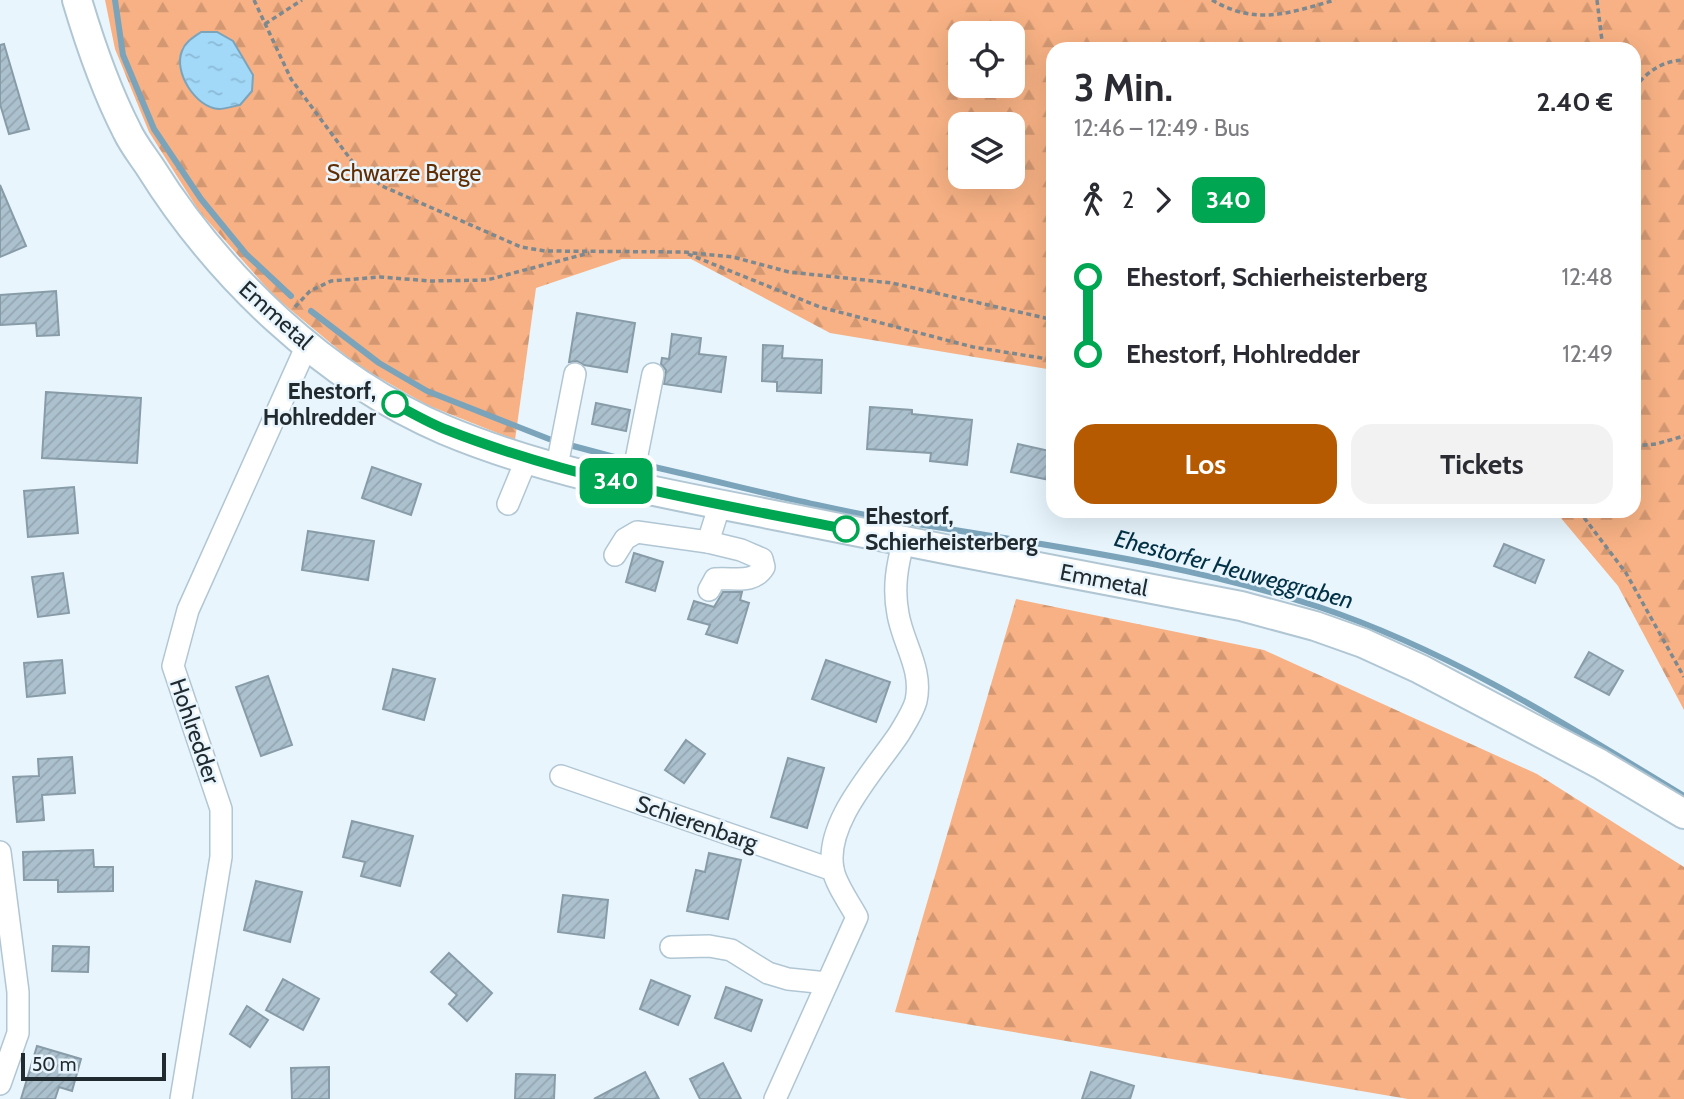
<!DOCTYPE html>
<html lang="de">
<head>
<meta charset="utf-8">
<style>
  :root { --surface:#fff; --page:#f2f2f3; --text:#2b2b33; --muted:#7c7c81; --accent:#b65a02 }
  body { margin:0; font-family:Cabin,sans-serif; background:var(--page); color:var(--text); height:100vh; display:flex; flex-direction:column; font-size:26px; white-space:nowrap }
  * { box-sizing:border-box; margin:0 }
  p { font-size:23px; color:var(--muted) }
  .icon { flex:none; width:38px; height:38px; fill:none; stroke:currentColor; stroke-width:2; stroke-linecap:round; stroke-linejoin:round }
  .map { position:relative; flex:1; overflow:hidden }
  .side { position:absolute; left:1046px; top:42px; width:595px; height:476px; display:flex; flex-direction:column; background:var(--surface); border-radius:21px; box-shadow:0 7px 28px #0002 }
  .side>* { flex:none }
  .badge { padding:0 14px; border-radius:10px; font-size:24px; line-height:46px }
  .fabs { position:absolute; left:948px; top:21px; display:grid; gap:14px }
  .fabs a { display:grid; place-items:center; width:77px; height:77px; border-radius:14px; background:var(--surface); box-shadow:0 7px 28px #0002; font-size:35px }
  .scale { position:absolute; left:21px; bottom:18px; width:145px; box-sizing:border-box; padding-left:7px; border:4px solid #212a2e; border-top:0; font-size:19px; line-height:24px; white-space:nowrap; color:#212a2e; -webkit-text-stroke:5px #e8f5fd; paint-order:stroke }
  .map>.badge { position:absolute; translate:-50% -50%; box-shadow:0 0 0 4px #fff }
  .legs { display:flex; align-items:center; gap:10px; height:77px; padding:0 28px; font-size:23px }
  .legs p { margin-inline-start:auto }
  .head { display:flex; align-items:center; justify-content:space-between; height:119px; padding:0 28px }
  h1 { font-size:38px; font-weight:700; line-height:52px }
  .primary-button { display:flex; gap:14px; margin-top:auto; padding:14px 28px }
  .primary-button a { flex:1; height:80px; border-radius:21px; background:var(--accent); color:#fff; font-size:28px; font-weight:700; line-height:80px; text-align:center }
  .primary-button a+a { background:var(--page); color:var(--text) }
  ul { padding:0 28px; list-style:none }
  li { display:flex; align-items:center; gap:24px; height:77px; font-size:26px }
  li i { display:grid; place-items:center; width:10px; height:100%; margin:0 9px; background:currentColor }
  li i::after { content:''; width:18px; height:18px; margin:-9px; border:5px solid; border-radius:50%; background:var(--surface) }
  li p { margin-inline-start:auto }
  li:first-child i { background:linear-gradient(#0000 50%,currentColor 0) }
  li:last-child i { background:linear-gradient(currentColor 50%,#0000 0) }
  .map>svg:first-child { display:block }
  .forest { fill:url(#forest-firs); fill-rule:evenodd }
  .water { fill:url(#water-ripples); stroke:#7ba4bb; stroke-width:2 }
  .lines { fill:none; stroke-linecap:round; stroke-linejoin:round }
  .stream { stroke:#7ba4bb; stroke-width:6 }
  .building { fill:url(#building-hatch); stroke:#889ca8; stroke-width:2 }
  .minor-casing { stroke:#b1c6d3; stroke-width:24 }
  .major-casing { stroke:#b1c6d3; stroke-width:32 }
  .path { stroke:#7e898f; stroke-width:3.5; stroke-dasharray:5 3.5; stroke-linecap:butt }
  .minor { stroke:#fff; stroke-width:21 }
  .major { stroke:#fff; stroke-width:28 }
  .line-1-casing { stroke:#fff; stroke-width:16 }
  .line-1 { stroke:#00a651; stroke-width:10 }
  .stop-1-dot { fill:#fff; stroke:#00a651; stroke-width:3.5 }
  .labels { text-anchor:middle; dominant-baseline:central; stroke-width:5; stroke-linejoin:round; paint-order:stroke }
  .park-label { font-size:23px; fill:#612e04; stroke:#e8f5fd }
  .street-label { font-size:23px; fill:#212a2e; stroke:#e8f5fd }
  .stop-label { font-size:23px; font-weight:bold; fill:#212a2e; stroke:#e8f5fd; text-anchor:end }
  .water-label { font-size:24px; font-style:italic; fill:#023045; stroke:#e8f5fd }
</style>
</head>
<body>
<div class="map">
<svg width="1684" height="1099" viewBox="0 0 1684 1099">
  <defs>
    <pattern id="forest-firs" width="22" height="20" patternUnits="userSpaceOnUse" patternTransform="scale(1.75)"><rect width="22" height="20" fill="#f7b184"/><path d="M5 1l3.5 6h-7zM16 11l3.5 6h-7z" fill="#d39872"/></pattern>
    <pattern id="water-ripples" width="26" height="14" patternUnits="userSpaceOnUse" patternTransform="scale(1.75)"><rect width="26" height="14" fill="#a2d8f8"/><path d="M2 4q2-2 4 0t4 0M15 11q2-2 4 0t4 0" fill="none" stroke="#8bbad5"/></pattern>
    <pattern id="building-hatch" width="6" height="6" patternUnits="userSpaceOnUse" patternTransform="scale(1.75)"><rect width="6" height="6" fill="#acc1ce"/><path d="M-1 1l2-2M0 6l6-6M5 7l2-2" fill="none" stroke="#94a6b1"/></pattern>
  </defs>
  <rect width="100%" height="100%" fill="#e8f5fd"/>
  <g class="forest">
    <path d="M105,0h1579v710l-66,-124 -63,-75h79v-462h-580l-1,321 -223,-37 -139,-74h-69l-86,29 -21,152 -88,-35 -70,-40 -83,-69 -75,-85 -50,-79 -34,-83zM961,33h52v53h-52zM961,124h52v53h-52z"/>
    <path d="M1016,599l248,51 273,124 147,93v232h-276l-513,-87z"/>
  </g>
  <path class="water" d="M201,32h16l16,9 20,34 -1,16 -12,14c-6,1 -15,4 -21,4 -23,-1 -46,-37 -37,-58 3,-9 12,-14 19,-19z"/>
  <g class="lines">
    <g class="stream">
      <path d="M115,0l8,55 31,74 47,70 45,55 45,42"/>
      <path d="M311,311l68,52 48,28 122,48"/>
      <path d="M573,446l49,13"/>
      <path d="M654,467c81,18 165,41 246,54 141,24 283,41 419,86 131,44 248,118 365,189"/>
    </g>
  </g>
  <g class="building">
    <path d="M4,44l25,85 -20,5 -9,-30v-59z"/>
    <path d="M0,185l26,61 -26,11z"/>
    <path d="M56,291l3,44 -22,1 -1,-13 -36,2v-30z"/>
    <path d="M577,313l58,10 -8,49 -43,-7 -7,-4 -8,1z"/>
    <path d="M672,334l29,4 -2,16 27,3 -5,35 -57,-8 2,-14 -5,-6 1,-6 7,1z"/>
    <path d="M763,345l20,1 -1,12 40,2 -1,33 -44,-2v-9l-15,-1z"/>
    <path d="M46,392l95,6 -4,65 -95,-5z"/>
    <path d="M596,403l34,7 -4,21 -34,-7z"/>
    <path d="M870,407l42,3v4l60,6 -5,45 -37,-4 1,-8 -64,-4z"/>
    <path d="M1018,444l36,8v29l-43,-9z"/>
    <path d="M372,467l49,17 -10,31 -49,-17z"/>
    <path d="M74,487l4,46 -50,4 -4,-46z"/>
    <path d="M308,531l66,10 -6,39 -66,-10z"/>
    <path d="M1504,544l40,16 -9,23 -41,-17z"/>
    <path d="M634,553l29,9 -8,29 -29,-9z"/>
    <path d="M63,573l6,40 -31,4 -6,-40z"/>
    <path d="M723,592h19l-2,8 9,3 -12,40 -31,-9 4,-9 -22,-6 6,-18 20,6z"/>
    <path d="M1589,652l34,19 -14,24 -34,-18z"/>
    <path d="M62,660l3,33 -38,4 -3,-34z"/>
    <path d="M826,660l64,22 -14,40 -64,-23z"/>
    <path d="M393,669l42,10 -11,41 -41,-11z"/>
    <path d="M268,676l24,69 -31,11 -25,-69z"/>
    <path d="M686,740l19,14 -21,29 -19,-13z"/>
    <path d="M72,757l3,36 -33,2 2,25 -27,2 -4,-45 26,-1 -1,-17z"/>
    <path d="M788,758l36,10 -17,60 -36,-11z"/>
    <path d="M352,821l61,15 -13,50 -39,-10 4,-14 -22,-5z"/>
    <path d="M93,850l1,17h19v24l-55,1v-12h-34l-1,-28z"/>
    <path d="M709,853l32,7 -13,59 -41,-8 9,-41 9,2z"/>
    <path d="M256,881l46,11 -12,50 -46,-12z"/>
    <path d="M563,895l45,5 -4,38 -46,-6z"/>
    <path d="M53,946l36,1 -1,25 -36,-1z"/>
    <path d="M449,953l43,40 -25,28 -18,-17 8,-9 -26,-23z"/>
    <path d="M283,979l36,20 -16,31 -37,-20z"/>
    <path d="M651,980l39,16 -12,29 -38,-16z"/>
    <path d="M726,987l36,13 -11,31 -36,-13z"/>
    <path d="M247,1006l21,14 -18,27 -20,-13z"/>
    <path d="M37,1046l44,13 -9,32 -13,-4 -4,12h-34z"/>
    <path d="M723,1063l18,36h-41l-10,-20z"/>
    <path d="M329,1067v32h-37l-1,-31z"/>
    <path d="M645,1072l14,27h-65z"/>
    <path d="M1091,1072l43,14 -4,13h-48z"/>
    <path d="M516,1074l39,1 -1,24h-39z"/>
  </g>
  <g class="lines">
    <defs>
      <g id="minor">
        <path d="M557,466l18,-92"/>
        <path d="M631,485l22,-111"/>
        <path d="M508,504l19,-46"/>
        <path d="M708,542l12,-38"/>
        <path d="M615,555l10,-16 12,-7 71,10 33,8 21,9 2,8c-11,18 -31,10 -49,12l-6,11"/>
        <path d="M561,776l272,94"/>
        <path d="M0,852l18,140v41l-18,51"/>
        <path d="M671,947l38,-1 22,4 37,23 20,6 39,4"/>
        <path d="M181,1099l40,-242v-48l-48,-143 15,-56 119,-265"/>
        <path d="M775,1099l82,-182c-7,-13 -22,-34 -24,-48 -9,-46 42,-99 66,-135 6,-10 14,-22 17,-33 7,-32 -13,-57 -18,-87 -5,-26 -1,-49 6,-74"/>
      </g>
      <path id="major" d="M77,0c13,44 29,90 50,131 6,13 15,24 23,36 68,109 175,212 295,263 112,47 236,66 354,90 147,30 295,58 442,86l74,20 48,17 57,26 180,95 84,50"/>
    </defs>
    <use href="#minor" class="minor-casing"/>
    <use href="#major" class="major-casing"/>
    <g class="path">
      <path d="M254,0l37,79 66,89 25,18 139,61 24,4 138,1 50,5 56,15 103,11 162,37"/>
      <path d="M1212,0c44,26 77,13 123,0"/>
      <path d="M1597,0l6,49"/>
      <path d="M265,24l37,-24"/>
      <path d="M1634,88c14,-17 28,-27 50,-28"/>
      <path d="M688,254l132,53 153,40 81,13"/>
      <path d="M295,307l15,-16 21,-10 49,-4 51,4 56,-1 102,-27"/>
      <path d="M1634,446l22,-2 28,-8"/>
      <path d="M1579,511l47,62 58,104"/>
    </g>
    <use href="#minor" class="minor"/>
    <use href="#major" class="major"/>
  </g>
  <g class="lines">
    <defs>
      <path id="line-1" d="M395,404c17,9 34,19 52,26 127,50 265,73 399,99"/>
    </defs>
    <use href="#line-1" class="line-1-casing"/>
    <use href="#line-1" class="line-1"/>
  </g>
  <g class="stop-1-dot">
    <circle cx="395" cy="404" r="12"/>
    <circle cx="846" cy="529" r="12"/>
  </g>
  <g class="labels">
    <g class="park-label">
      <text x="404" y="173">Schwarze Berge</text>
    </g>
    <g class="street-label">
      <text transform="translate(276 315) rotate(42)">Emmetal</text>
      <text transform="translate(1104 580) rotate(11)">Emmetal</text>
      <text transform="translate(195 731) rotate(71)">Hohlredder</text>
      <text transform="translate(697 823) rotate(19)">Schierenbarg</text>
    </g>
    <g class="stop-label">
      <text x="376" y="391">Ehestorf,<tspan x="376" dy="26">Hohlredder</tspan></text>
      <text x="865" y="516" text-anchor="start">Ehestorf,<tspan x="865" dy="26">Schierheisterberg</tspan></text>
    </g>
    <g class="water-label">
      <text transform="translate(1234 569) rotate(15)">Ehestorfer Heuweggraben</text>
    </g>
  </g>
</svg>
<div class="fabs">
<a><svg class="icon" aria-label="locate" viewBox="0 0 24 24"><circle cx="12" cy="12" r="6"/><path d="M12 2v4M12 18v4M2 12h4M18 12h4"/></svg></a>
<a><svg class="icon" aria-label="layers" viewBox="0 0 24 24"><path d="M12 4l9 5-9 5-9-5zM3 14l9 5 9-5"/></svg></a>
</div>
<div class="scale">50 m</div>
<b class="badge" style="left:616px;top:481px;background:#00a651;color:#fff">340</b>
<section class="side">
<div class="head"><div><h1>3 Min.</h1><p>12:46 – 12:49 · Bus</p></div><b>2.40 €</b></div>
<div class="legs"><svg class="icon" aria-label="walk" viewBox="0 0 24 24"><circle cx="13" cy="4" r="2"/><path d="M13 8l-2 6 4 7M11 14l-3 7M7 12l3-4h3l4 4"/></svg>2<svg class="icon" aria-label="forward" viewBox="0 0 24 24"><path d="M9 5l7 7-7 7"/></svg><b class="badge" style="background:#00a651;color:#fff">340</b></div>
<ul>
<li><i style="color:#00a651"></i><b>Ehestorf, Schierheisterberg</b><p>12:48</p></li>
<li><i style="color:#00a651"></i><b>Ehestorf, Hohlredder</b><p>12:49</p></li>
</ul>
<div class="primary-button"><a>Los</a><a>Tickets</a></div>
</section>
</div>
</body>
</html>
